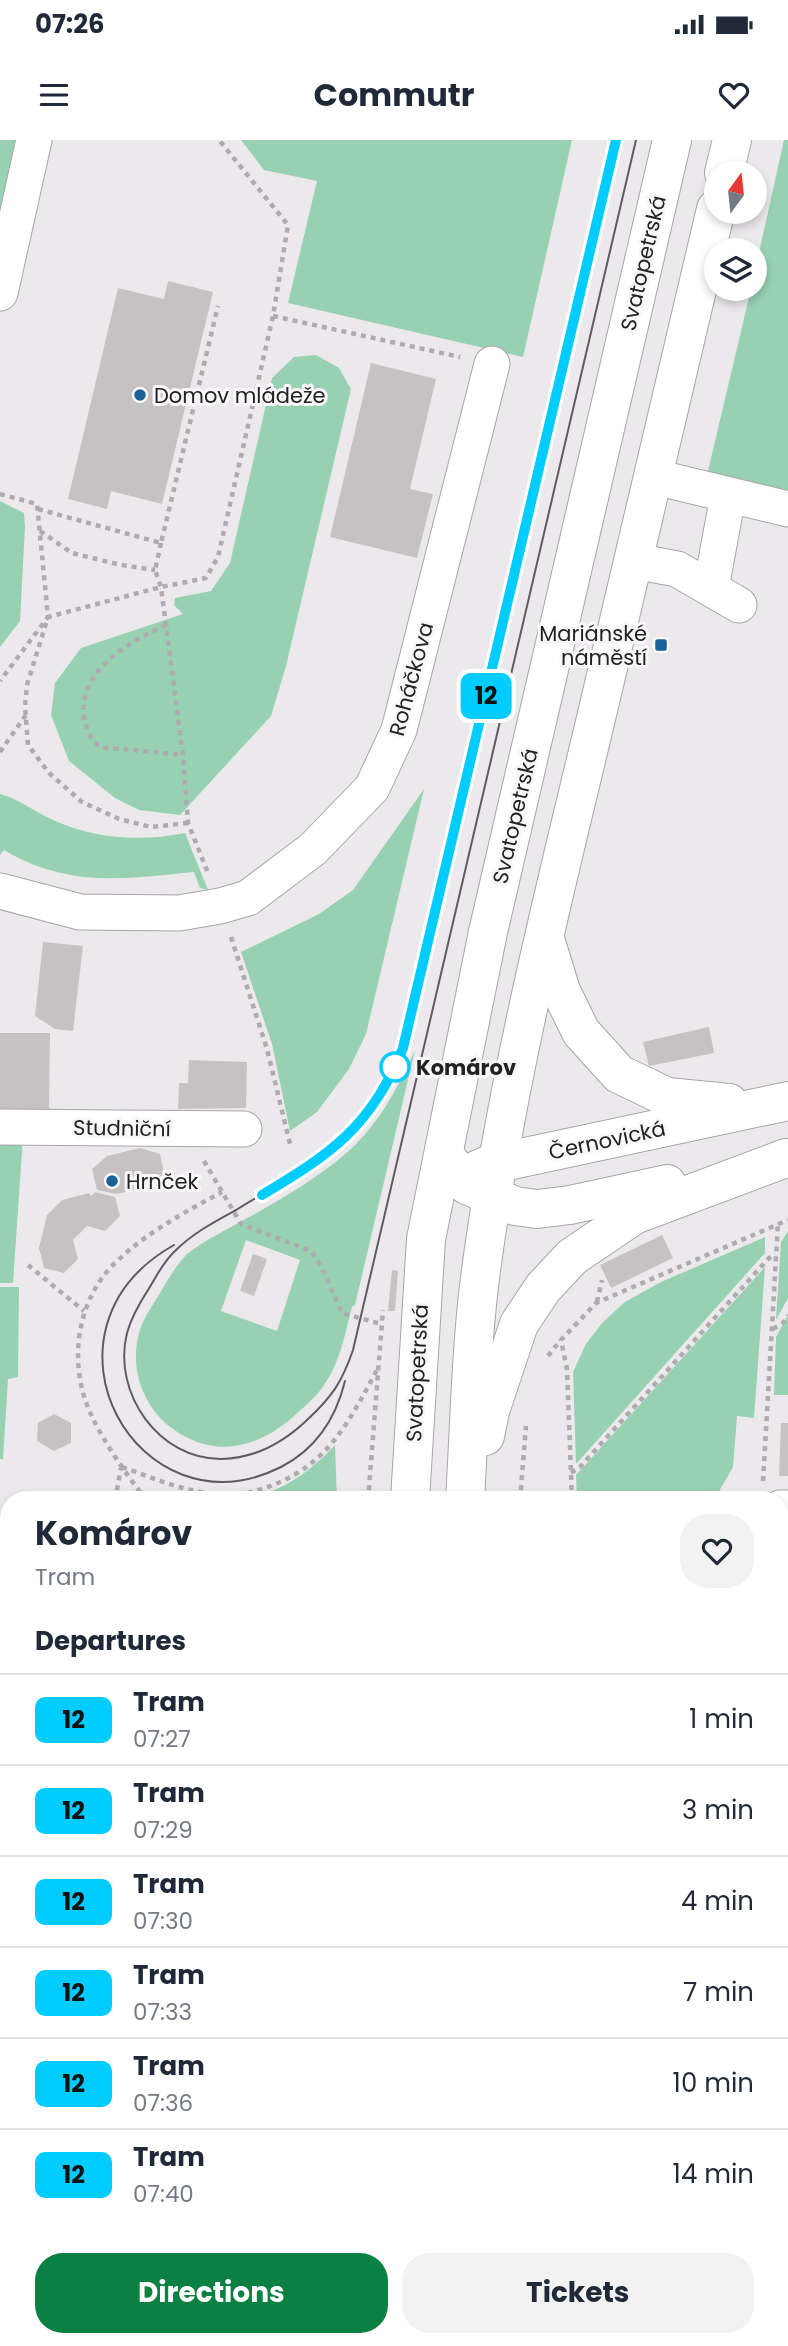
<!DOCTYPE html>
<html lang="en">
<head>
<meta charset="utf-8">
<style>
  :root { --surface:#fff; --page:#f2f2f3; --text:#1f2937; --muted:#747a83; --line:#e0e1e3; --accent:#0b8043 }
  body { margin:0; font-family:Poppins,sans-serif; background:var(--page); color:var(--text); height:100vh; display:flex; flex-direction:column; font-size:26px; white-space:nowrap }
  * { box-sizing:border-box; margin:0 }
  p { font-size:23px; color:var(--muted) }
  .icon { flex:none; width:38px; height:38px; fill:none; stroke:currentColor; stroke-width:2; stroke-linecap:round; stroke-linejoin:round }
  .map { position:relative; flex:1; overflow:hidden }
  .drawer { position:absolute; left:0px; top:1351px; width:789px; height:856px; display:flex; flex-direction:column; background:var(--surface); border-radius:28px 28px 0 0; box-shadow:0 4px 10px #0003 }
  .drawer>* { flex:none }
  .badge { padding:0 14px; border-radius:10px; font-size:24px; line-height:46px }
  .needle { width:46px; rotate:15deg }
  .buttons { position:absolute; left:704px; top:21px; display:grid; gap:14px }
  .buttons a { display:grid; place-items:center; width:63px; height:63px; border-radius:50%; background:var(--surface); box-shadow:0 4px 10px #0003; font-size:35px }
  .map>.badge { position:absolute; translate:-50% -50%; box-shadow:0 0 0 4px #fff }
  h2 { padding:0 35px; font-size:26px; line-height:63px }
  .round { display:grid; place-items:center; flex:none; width:74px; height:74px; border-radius:28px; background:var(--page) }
  .summary { display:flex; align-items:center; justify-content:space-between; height:119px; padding:0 35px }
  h1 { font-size:33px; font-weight:700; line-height:52px }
  .action { display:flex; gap:14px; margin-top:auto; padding:14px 35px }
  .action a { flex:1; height:80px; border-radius:28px; background:var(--accent); color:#fff; font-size:28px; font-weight:700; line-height:80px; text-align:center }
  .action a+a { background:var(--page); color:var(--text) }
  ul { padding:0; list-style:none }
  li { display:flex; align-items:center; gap:21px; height:91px; padding:0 35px; border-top:2px solid var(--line) }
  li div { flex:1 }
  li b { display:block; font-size:26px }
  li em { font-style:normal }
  li .badge { min-width:77px; font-weight:700; text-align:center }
  .status { display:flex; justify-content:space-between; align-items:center; height:49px; padding:0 35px; background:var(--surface); direction:ltr }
  .status svg { height:19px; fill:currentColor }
  header { display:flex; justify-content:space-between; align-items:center; height:91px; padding:0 35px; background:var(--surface); font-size:32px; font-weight:700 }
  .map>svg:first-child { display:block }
  .green { fill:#98d1b2; fill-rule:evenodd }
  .building { fill:#c6c1c3 }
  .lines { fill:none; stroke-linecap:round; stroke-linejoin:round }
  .minor-casing { stroke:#a8a5a9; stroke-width:37 }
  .major-casing { stroke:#a8a5a9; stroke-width:40 }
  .path { stroke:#adabae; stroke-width:4.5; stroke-dasharray:5 5; stroke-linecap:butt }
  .minor { stroke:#fff; stroke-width:35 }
  .major { stroke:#fff; stroke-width:38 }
  .tram { stroke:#5e5c5e; stroke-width:2 }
  .line-casing { stroke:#fff; stroke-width:16 }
  .line { stroke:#0cf; stroke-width:10 }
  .poi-dot { fill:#1a6195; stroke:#faf7fa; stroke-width:2.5 }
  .stop-dot { fill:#fff; stroke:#0cf; stroke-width:3.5 }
  .labels { text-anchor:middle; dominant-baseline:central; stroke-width:6; stroke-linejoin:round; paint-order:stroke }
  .street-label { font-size:21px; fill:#232223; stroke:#faf7fa }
  .poi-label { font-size:21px; fill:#232223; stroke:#faf7fa; text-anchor:start }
  .stop-label { font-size:21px; font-weight:bold; fill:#232223; stroke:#faf7fa; text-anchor:start }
</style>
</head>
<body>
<div class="status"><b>07:26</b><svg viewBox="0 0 49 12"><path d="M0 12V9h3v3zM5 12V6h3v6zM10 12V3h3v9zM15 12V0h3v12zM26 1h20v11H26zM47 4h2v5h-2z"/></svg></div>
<header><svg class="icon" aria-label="menu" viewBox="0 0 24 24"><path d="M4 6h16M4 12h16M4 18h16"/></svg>Commutr<svg class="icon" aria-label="heart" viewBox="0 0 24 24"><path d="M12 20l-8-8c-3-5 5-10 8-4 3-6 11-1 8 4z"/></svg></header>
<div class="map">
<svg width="788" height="2206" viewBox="0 0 788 2206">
  <rect width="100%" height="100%" fill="#ece9ed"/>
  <g class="green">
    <path d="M0,0h18l-18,76z"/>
    <path d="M241,0h331l-49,217 -235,-54 29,-122 -53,-11z"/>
    <path d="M784,0h4v353l-81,-18 44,-186h3v-14z"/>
    <path d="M316,215l23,13 12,21 -65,277 -15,50 -91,99 -41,-5 -24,-12 -46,-37 -18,-46 4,-32 26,-35 102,-34 -9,-9 1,-7 36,-7 19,-28 42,-185 22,-21z"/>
    <path d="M0,361l24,12 1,14 -5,94 -20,26z"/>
    <path d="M424,649l-58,245 -17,35 -32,43 -27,19 -18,-87 -31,-92 78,-38 34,-24z"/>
    <path d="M0,654c19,5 35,18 53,26 42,19 87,22 132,13l23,57 -8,-2 -6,-16c-69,7 -127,16 -190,-22l-4,5z"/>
    <path d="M415,910l-60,255 -3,2c-7,26 -11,52 -26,75 -8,14 -21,24 -33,35 -38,33 -82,42 -124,9 -28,-23 -40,-61 -29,-96 4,-13 13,-25 20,-37 8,-13 16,-28 27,-39 19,-15 43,-26 64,-38 32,-18 65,-37 93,-61 33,-27 54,-67 71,-105zM246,1100l54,20 -23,71 -56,-20z"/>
    <path d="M0,997h23l-10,146h-13z"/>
    <path d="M788,1091v67l-12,22 5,-78z"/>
    <path d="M765,1097v16l-189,211 -3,-92 13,-28 17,-22 22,-20 36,-20z"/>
    <path d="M765,1127l-11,151 -17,-2 -4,51 -19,33h-137l-1,-25z"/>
    <path d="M0,1147h19l-1,90 -10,2 -5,80h-3z"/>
    <path d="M788,1175v80h-14l2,-58z"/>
    <path d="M335,1305l2,55h-98c40,-6 69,-26 96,-55z"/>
  </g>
  <g class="building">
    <path d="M168,141l45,11 -51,212 -51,-13 -4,18 -39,-10 50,-211 46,11z"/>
    <path d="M371,223l65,16 -26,110 23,5 -16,64 -87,-21z"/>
    <path d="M43,802l40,4 -10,85 -18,-2 -20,-13z"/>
    <path d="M709,887l5,26 -65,13 -6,-24z"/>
    <path d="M0,893h50l-1,80 -49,-1z"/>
    <path d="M189,920l58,2 -1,46 -68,1 1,-26h9z"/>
    <path d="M140,1008l20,6 4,20 -15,13 -33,7 -19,-4 -5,-21 15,-13z"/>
    <path d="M95,1052l20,5 5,19 -15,15 -18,-5 -14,14 5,19 -14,14 -20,-5 -5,-20 8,-33 15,-15 27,-7 2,3z"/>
    <path d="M662,1095l11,23 -62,30 -11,-23z"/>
    <path d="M253,1114l14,5 -13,37 -14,-5z"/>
    <path d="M392,1130l6,1 -3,40h-7z"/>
    <path d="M54,1274l17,9v20l-17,8 -17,-10 1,-18z"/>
    <path d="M781,1283h7v53h-9z"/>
    <path d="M780,1426l8,1v152h-8z"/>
    <path d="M0,1429h4l-4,18 9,2v83l-9,-2z"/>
    <path d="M0,1627l9,3v65l-9,-2z"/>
    <path d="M0,2163l9,2v33h70l-2,8 -77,-2z"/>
    <path d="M100,2198h62l-3,8h-51l-10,-3z"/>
    <path d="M255,2198h60l-1,8h-60z"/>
    <path d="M408,2198h49l1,8h-48z"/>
    <path d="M614,2198h53l2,8h-53z"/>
  </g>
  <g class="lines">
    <defs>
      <g id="minor">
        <path d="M0,153l34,-153"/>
        <path d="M655,337l133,32"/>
        <path d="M634,421l43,8 62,36"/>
        <path d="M711,448l17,-92"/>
        <path d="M0,751l80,21 99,1 41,-7 28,-8 65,-49 59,-61 27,-58 93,-366"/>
        <path d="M0,987l244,2"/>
        <path d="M780,1368h8"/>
        <path d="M0,1568l9,3"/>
        <path d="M780,1660h8"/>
        <path d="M0,1856l9,1"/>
        <path d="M198,2206l2,-8"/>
        <path d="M385,2206l2,-8"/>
      </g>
      <g id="major">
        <path d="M724,33l8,-33"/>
        <path d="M545,799l16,52 20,41 38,42 48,23 62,6"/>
        <path d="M444,1014l23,31 48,21 22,3 33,-4 97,-21"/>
        <path d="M477,1030l11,-5 300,-64"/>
        <path d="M485,1296l5,-25 29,-87 24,-36 29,-31 62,-42 152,-57"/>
        <path d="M410,1360l16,-261 62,-307 184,-792"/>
        <path d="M465,1360c5,-82 6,-164 18,-244 25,-178 68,-351 110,-525 42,-174 83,-348 123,-522"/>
        <path d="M542,2198l2,8"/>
      </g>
    </defs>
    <use href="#minor" class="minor-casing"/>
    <use href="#major" class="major-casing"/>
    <g class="path">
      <path d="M273,176l187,41"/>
      <path d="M0,354l37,10 11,113 -48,64"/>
      <path d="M38,369l123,34 57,-237"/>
      <path d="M40,391l32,22 49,12 34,5"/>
      <path d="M161,403l-6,27 6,17 22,168 5,68 20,50"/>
      <path d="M166,485c-39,18 -95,49 -80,101 3,8 7,17 16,21 6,2 15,1 21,2 20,2 40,4 60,6"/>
      <path d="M0,612l26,-37"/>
      <path d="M188,683l-37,4 -32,-8 -37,-17 -33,-29 -21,-28 -3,-39 2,-21 21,-68 113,-30 45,-9 12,-21 55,-241 15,-91 -69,-85"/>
      <path d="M231,797l36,112 24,99"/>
      <path d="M204,1021l37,63 70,27 11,17 20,45 39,11"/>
      <path d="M28,1125l56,46"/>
      <path d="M597,1162l5,-22"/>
      <path d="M773,1189l11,-7 4,-7"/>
      <path d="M548,1216l12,-15"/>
      <path d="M122,1327c31,11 61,24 93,27 20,3 40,-2 58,-9 57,-22 78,-67 105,-117"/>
      <path d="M571,1333l9,-6 189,-209 7,-3"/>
      <path d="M763,1341l15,-258"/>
      <path d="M115,1360l6,-32"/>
      <path d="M146,1360c-21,-28 -46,-62 -59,-95 -18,-48 -9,-107 29,-143 30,-29 69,-50 106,-70"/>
      <path d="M368,1360l15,-190"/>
      <path d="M520,1360l6,-74"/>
      <path d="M572,1360l-5,-131 -6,-29 35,-37 192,-83"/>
      <path d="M469,2198l2,8"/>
    </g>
    <use href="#minor" class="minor"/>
    <use href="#major" class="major"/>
    <g class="tram">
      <path d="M616,0l-200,858c-18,73 -41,120 -102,166 -26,15 -52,30 -78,46 -22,12 -43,23 -61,41 -12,11 -19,26 -27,39 -9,14 -17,28 -21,43 -15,60 32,127 95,126 34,-1 61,-16 85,-39 25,-23 35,-38 46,-70l283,-1210"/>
      <path d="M174,1105c-152,86 -36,294 107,222 35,-18 55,-49 64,-86"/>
    </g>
  </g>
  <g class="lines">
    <defs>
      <path id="line" d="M262,1055c69,-41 110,-69 141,-147l213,-908"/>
    </defs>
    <use href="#line" class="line-casing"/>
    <use href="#line" class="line"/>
  </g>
  <g class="poi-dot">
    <circle cx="140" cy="255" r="7"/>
    <rect x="654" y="498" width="14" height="14" rx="3.5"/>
    <circle cx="112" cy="1041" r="7"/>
  </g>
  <circle class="stop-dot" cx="395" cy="927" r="14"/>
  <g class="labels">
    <g class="street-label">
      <text transform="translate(643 123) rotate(-77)">Svatopetrská</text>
      <text transform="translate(411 539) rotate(-75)">Roháčkova</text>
      <text transform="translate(515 676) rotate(-77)">Svatopetrská</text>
      <text transform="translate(122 988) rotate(1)">Studniční</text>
      <text transform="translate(607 1000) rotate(-12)">Černovická</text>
      <text transform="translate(417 1233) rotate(-87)">Svatopetrská</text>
    </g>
    <g class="poi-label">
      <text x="154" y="255">Domov mládeže</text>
      <text x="647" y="493" text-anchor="end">Mariánské<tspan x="647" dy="24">náměstí</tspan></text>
      <text x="126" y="1041">Hrnček</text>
    </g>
    <g class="stop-label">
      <text x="416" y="927">Komárov</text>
    </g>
  </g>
</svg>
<div class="buttons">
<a><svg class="needle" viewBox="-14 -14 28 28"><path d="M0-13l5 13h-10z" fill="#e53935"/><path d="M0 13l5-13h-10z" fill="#747a83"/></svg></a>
<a><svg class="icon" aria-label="layers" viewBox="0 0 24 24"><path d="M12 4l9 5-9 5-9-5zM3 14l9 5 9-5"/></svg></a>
</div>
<b class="badge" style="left:486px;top:556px;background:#0cf;color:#111">12</b>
<section class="drawer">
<div class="summary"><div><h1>Komárov</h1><p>Tram</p></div><a class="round"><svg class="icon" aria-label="heart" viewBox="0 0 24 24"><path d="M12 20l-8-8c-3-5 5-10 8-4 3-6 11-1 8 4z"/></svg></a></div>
<h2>Departures</h2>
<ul>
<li><span class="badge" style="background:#0cf;color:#111">12</span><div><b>Tram</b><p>07:27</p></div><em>1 min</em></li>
<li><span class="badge" style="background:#0cf;color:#111">12</span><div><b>Tram</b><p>07:29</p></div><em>3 min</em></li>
<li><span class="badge" style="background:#0cf;color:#111">12</span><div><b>Tram</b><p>07:30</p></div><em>4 min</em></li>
<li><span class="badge" style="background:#0cf;color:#111">12</span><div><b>Tram</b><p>07:33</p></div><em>7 min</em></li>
<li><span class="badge" style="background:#0cf;color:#111">12</span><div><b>Tram</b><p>07:36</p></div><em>10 min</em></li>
<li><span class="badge" style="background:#0cf;color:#111">12</span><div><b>Tram</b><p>07:40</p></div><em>14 min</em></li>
</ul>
<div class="action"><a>Directions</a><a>Tickets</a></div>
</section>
</div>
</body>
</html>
